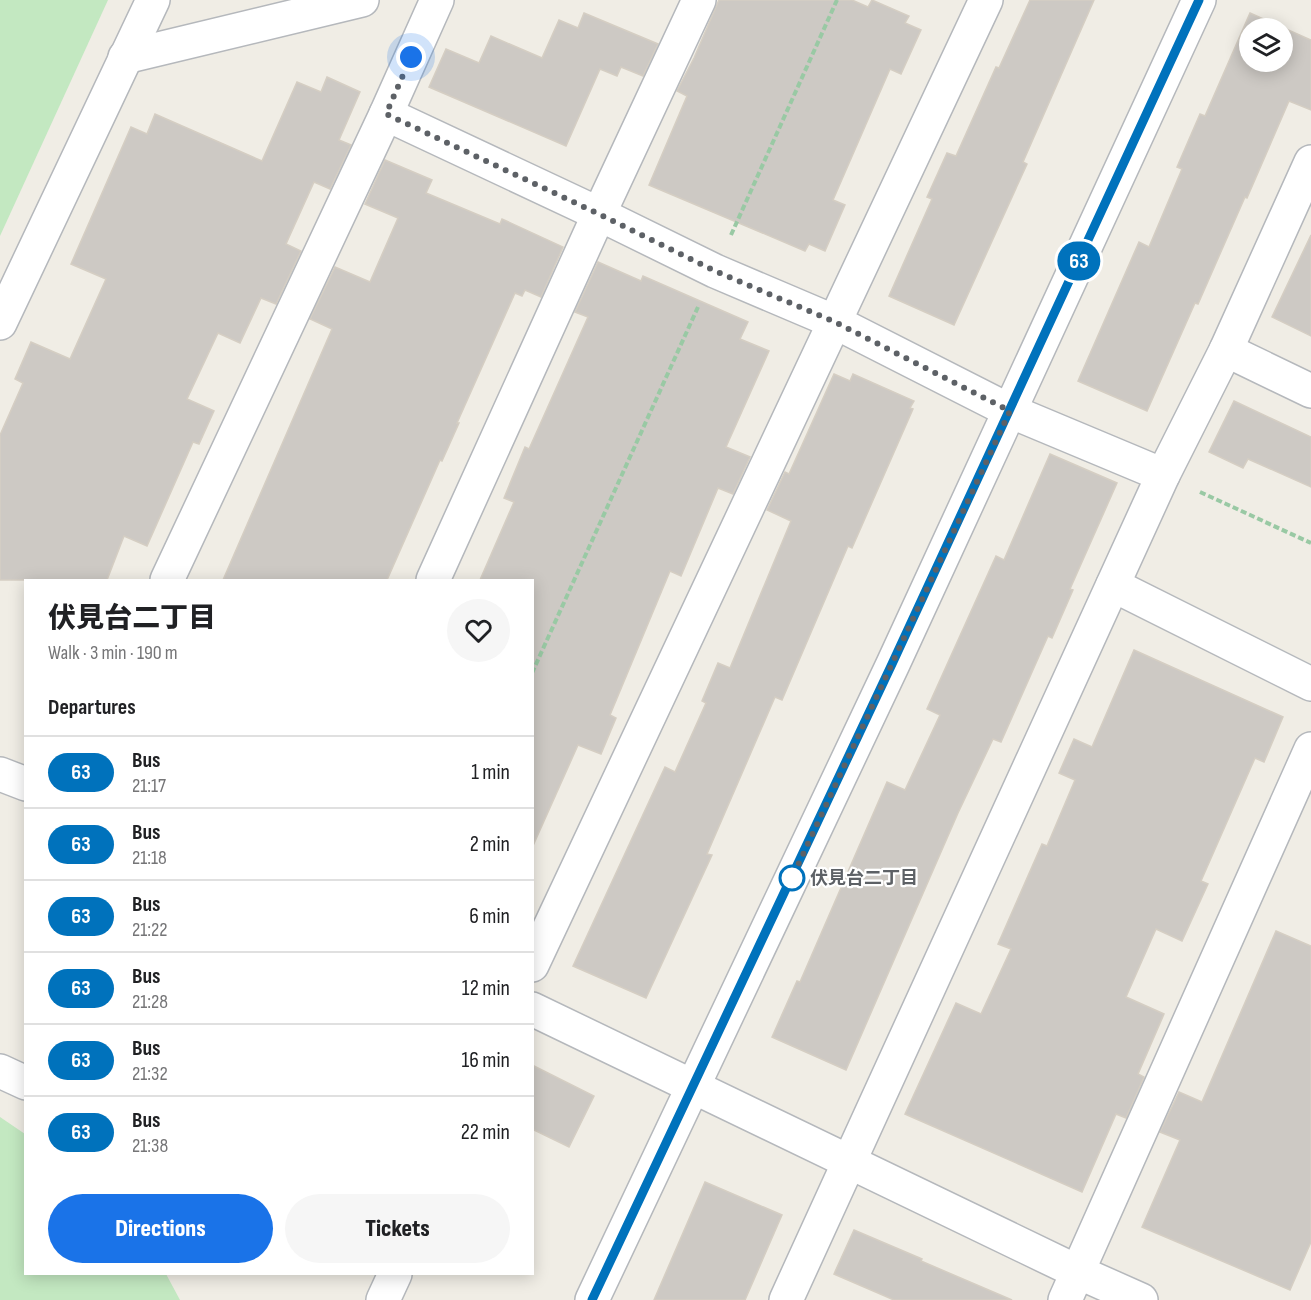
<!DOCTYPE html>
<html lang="en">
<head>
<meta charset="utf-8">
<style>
  :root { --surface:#fff; --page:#f6f6f6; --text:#202124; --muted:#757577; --line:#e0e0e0; --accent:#1a73e8 }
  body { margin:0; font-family:"Sofia Sans Condensed","Noto Sans JP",sans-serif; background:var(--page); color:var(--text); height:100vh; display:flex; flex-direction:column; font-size:22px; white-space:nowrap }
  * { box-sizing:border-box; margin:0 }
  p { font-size:20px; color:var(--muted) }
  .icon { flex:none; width:33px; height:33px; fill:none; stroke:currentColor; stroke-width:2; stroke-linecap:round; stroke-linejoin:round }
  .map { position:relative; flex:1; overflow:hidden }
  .details { position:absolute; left:24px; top:579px; width:510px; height:696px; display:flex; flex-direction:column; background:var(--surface); border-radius:0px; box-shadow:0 3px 15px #0003 }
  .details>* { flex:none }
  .badge { padding:0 12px; border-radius:20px; font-size:21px; line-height:39px }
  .controls { position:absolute; left:1239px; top:18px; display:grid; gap:12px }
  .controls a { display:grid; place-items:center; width:54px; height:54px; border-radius:50%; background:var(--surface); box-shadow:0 3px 15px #0003; font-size:30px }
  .you { position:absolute; width:30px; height:30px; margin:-15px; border:4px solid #fff; border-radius:50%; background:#1a73e8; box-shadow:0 0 0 9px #1a73e833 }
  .map>.badge { position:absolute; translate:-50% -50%; box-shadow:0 0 0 3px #fff }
  h2 { padding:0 24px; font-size:22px; line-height:54px }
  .round { display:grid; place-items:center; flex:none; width:63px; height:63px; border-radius:32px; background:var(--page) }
  .summary { display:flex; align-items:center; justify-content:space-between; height:102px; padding:0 24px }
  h1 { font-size:28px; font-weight:800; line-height:45px }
  .cta { display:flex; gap:12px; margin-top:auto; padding:12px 24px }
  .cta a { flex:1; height:69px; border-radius:36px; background:var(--accent); color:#fff; font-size:24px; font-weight:800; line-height:69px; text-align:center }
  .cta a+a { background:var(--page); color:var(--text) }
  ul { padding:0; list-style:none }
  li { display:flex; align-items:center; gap:18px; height:72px; padding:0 24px; border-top:2px solid var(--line) }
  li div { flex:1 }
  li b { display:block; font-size:22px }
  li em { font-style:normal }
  li .badge { min-width:66px; font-weight:700; text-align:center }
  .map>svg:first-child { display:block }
  .green { fill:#c3e8c1 }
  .building { fill:#cdc9c4; stroke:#d5cec3; stroke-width:1.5; fill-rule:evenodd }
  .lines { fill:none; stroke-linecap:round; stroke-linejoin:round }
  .minor-casing { stroke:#b5b8bc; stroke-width:36 }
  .path { stroke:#99c9a4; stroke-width:4; stroke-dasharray:6 3; stroke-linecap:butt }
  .minor { stroke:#fff; stroke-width:33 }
  .line-casing { stroke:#fff; stroke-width:14 }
  .line { stroke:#0072bc; stroke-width:9 }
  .walk { stroke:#5d6166; stroke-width:6; stroke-dasharray:0 10.8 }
  .stop-dot { fill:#fff; stroke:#0072bc; stroke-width:3 }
  .labels { text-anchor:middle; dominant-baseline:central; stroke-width:4.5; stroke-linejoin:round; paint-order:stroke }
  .stop-label { font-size:18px; font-weight:bold; fill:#5d6166; stroke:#fff; text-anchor:start }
</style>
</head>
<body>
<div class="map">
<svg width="1311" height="1300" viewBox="0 0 1311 1300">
  <rect width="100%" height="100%" fill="#f0ede5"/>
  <g class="green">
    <path d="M0,0h108l-108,236z"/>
    <path d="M0,1117l25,17 1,140h140l14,26h-180z"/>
  </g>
  <g class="building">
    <path d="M719,0h133l16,7 4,-7 37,16 -4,7 16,7 -20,44 -11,-5 -57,131 12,5 -20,46 -16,-7 -4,7 -156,-66 38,-89 -10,-5 17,-33z"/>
    <path d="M1030,0h64l-71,162 4,2 -73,161 -65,-29 43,-97 -5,-2 20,-44 9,3 40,-89 3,1z"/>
    <path d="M584,13l74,31 -15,32 -22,-9 -4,9 -17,-7 -34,77 -137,-59 17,-38 33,14 12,-27 51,22 17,-38 19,8z"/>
    <path d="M1250,13l61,27v70l-22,-9 -42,97 -2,-1 -47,107 -3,-1 -48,108 -69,-30 61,-139 10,5 33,-78 -5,-2 23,-53 5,2zM1250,28h32v34h-32z"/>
    <path d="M327,77l33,15 -21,48 12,5 -21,44 -16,-7 -28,62 15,7 -25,53 -15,-6 -21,45 -22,-10 -31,66 27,12 -15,33 -6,-2 -46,104 -23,-10 -17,44h-107v-145l23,-52 -8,-4 16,-37 39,17 36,-80 -35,-15 60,-137 16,7 8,-20 107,47 35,-79 24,10z"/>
    <path d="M385,160l47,20 -6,13 74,31 2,-5 61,28 -22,50 -16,-7 -3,6 -7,-3 -58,130h2l-17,38 -2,-1 -53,120h-164l109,-251 -22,-10 25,-52 35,15 28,-64 -33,-14z"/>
    <path d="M1311,235v101l-39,-19z"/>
    <path d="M598,262l43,19 2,-5 105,46 -8,17 29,12 -43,96 24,10 -17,37 -15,-6 -37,88 -11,-5 -60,144 6,3 -15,36 -23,-9 -46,103v-268h-52l34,-78 -10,-4 21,-51 4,2 59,-132 -13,-5z"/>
    <path d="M834,374l16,7 3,-7 61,27 -4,7 3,1 -61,139 -4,-2 -66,154 -7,-3 -68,157 5,1 -66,143 -73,-32 92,-199 10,5 31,-69 -4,-2 16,-38 12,5 61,-147 -24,-11 18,-38 4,2z"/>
    <path d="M1234,401l77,36v50l-63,-28 -5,9 -34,-16z"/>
    <path d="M1050,454l67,29 -47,106 3,1 -21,48 -4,-2 -47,106 -8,-3 -35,74 -112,257 -74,-33 25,-56 3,1 87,-200 18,8 35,-75 -13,-6 69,-153 8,4z"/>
    <path d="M1134,650l149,67 -19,45 -9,-4 -54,123 7,3 -26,57 -26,-12 -30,68 38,17 -26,60 6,3 -18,41 -10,-4 -34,78 -177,-78 51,-111 25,11 30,-65 -13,-5 44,-100 5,2 28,-66 -16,-7 15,-34 18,8z"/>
    <path d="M1276,931l35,15v296l-21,48 -148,-63 38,-87 -20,-8 19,-40 23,10z"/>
    <path d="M532,1065l62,31 -25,51 -37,-18z"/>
    <path d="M705,1182l77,33 -37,85h-91z"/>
    <path d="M854,1230l68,29 -1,2 91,39h-118l-60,-26z"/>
  </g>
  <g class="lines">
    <defs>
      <g id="minor">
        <path d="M125,57l237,-57"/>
        <path d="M386,114l213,100 116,57 120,51 175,89 153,64"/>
        <path d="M0,323l153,-323"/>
        <path d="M1226,350l85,41"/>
        <path d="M167,580l219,-466 51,-114"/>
        <path d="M433,580l166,-366 100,-214"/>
        <path d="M1113,585l198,99"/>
        <path d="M0,774l26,10"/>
        <path d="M532,965l454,-965"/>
        <path d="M532,1009l546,263 63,28"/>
        <path d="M0,1071l26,12"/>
        <path d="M383,1300l12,-26"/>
        <path d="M592,1300l301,-636 306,-664"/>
        <path d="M786,1300l377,-825 63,-125 85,-188"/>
        <path d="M1065,1300l246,-551"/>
      </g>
    </defs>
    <use href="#minor" class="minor-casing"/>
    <g class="path">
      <path d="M731,235l106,-235"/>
      <path d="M1200,492l111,51"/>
      <path d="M532,673l166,-366"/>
    </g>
    <use href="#minor" class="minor"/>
  </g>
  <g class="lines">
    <defs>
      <path id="line" d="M592,1300l300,-636 307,-664"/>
    </defs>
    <use href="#line" class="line-casing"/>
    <use href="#line" class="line"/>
    <path class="walk" d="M411,57l-25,57 213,100 116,57 120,51 175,89 -218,467"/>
  </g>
  <circle class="stop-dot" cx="792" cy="878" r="12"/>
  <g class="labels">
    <g class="stop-label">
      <text x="810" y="878">伏見台二丁目</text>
    </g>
  </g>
</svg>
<div class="controls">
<a><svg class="icon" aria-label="layers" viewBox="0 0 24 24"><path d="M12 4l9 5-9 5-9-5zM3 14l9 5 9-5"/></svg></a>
</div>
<div class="you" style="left:411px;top:57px"></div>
<b class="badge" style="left:1079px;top:261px;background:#0072bc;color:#fff">63</b>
<section class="details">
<div class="summary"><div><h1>伏見台二丁目</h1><p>Walk · 3 min · 190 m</p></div><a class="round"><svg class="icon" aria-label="heart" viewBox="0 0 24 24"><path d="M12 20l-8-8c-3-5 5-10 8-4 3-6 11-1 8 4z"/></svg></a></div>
<h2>Departures</h2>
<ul>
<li><span class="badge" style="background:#0072bc;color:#fff">63</span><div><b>Bus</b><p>21:17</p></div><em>1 min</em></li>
<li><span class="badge" style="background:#0072bc;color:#fff">63</span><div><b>Bus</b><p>21:18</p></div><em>2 min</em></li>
<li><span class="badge" style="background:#0072bc;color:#fff">63</span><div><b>Bus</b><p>21:22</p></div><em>6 min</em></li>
<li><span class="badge" style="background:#0072bc;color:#fff">63</span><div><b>Bus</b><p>21:28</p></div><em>12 min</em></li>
<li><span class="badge" style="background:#0072bc;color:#fff">63</span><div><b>Bus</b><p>21:32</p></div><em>16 min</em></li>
<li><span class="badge" style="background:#0072bc;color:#fff">63</span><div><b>Bus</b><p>21:38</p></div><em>22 min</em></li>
</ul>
<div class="cta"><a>Directions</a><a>Tickets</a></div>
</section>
</div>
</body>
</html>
